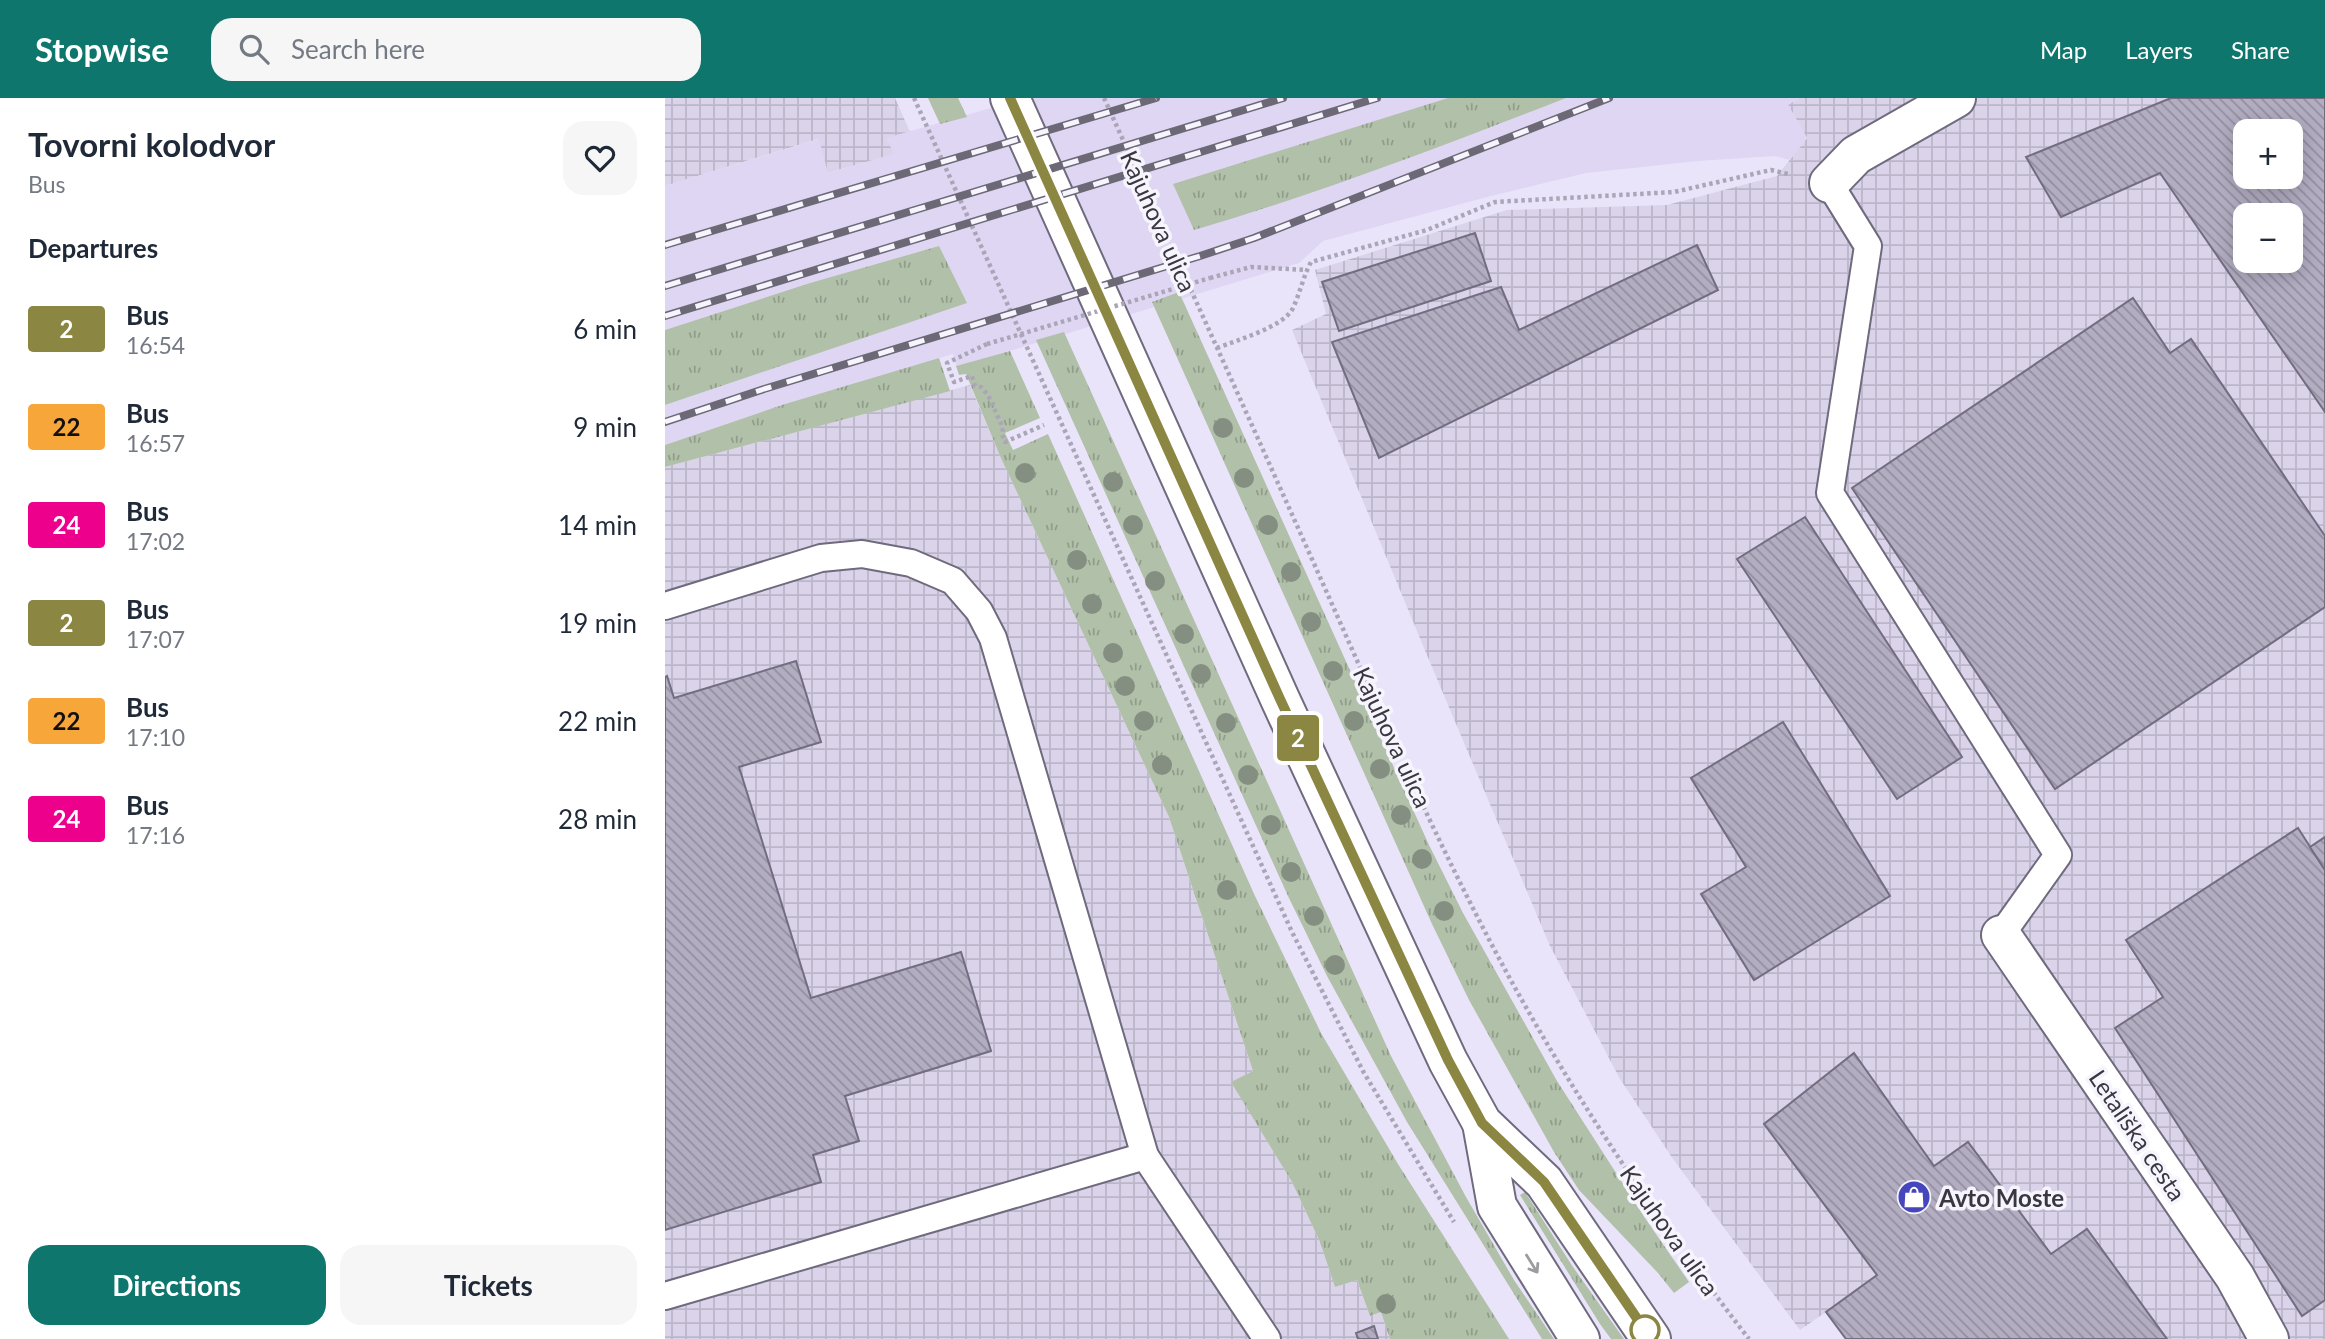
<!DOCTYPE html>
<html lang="en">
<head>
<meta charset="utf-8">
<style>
  :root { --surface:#fff; --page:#f6f6f7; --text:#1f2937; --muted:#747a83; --accent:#0f766e }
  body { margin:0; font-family:Lato,sans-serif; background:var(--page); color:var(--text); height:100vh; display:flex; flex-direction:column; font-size:26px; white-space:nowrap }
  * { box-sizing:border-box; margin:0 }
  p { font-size:23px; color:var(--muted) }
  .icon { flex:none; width:38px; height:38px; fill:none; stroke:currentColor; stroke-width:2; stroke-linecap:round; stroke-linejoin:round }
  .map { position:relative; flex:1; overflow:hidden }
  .side { display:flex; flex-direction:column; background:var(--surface); width:665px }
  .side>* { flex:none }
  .badge { padding:0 14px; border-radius:5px; font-size:24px; line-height:46px }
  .tools { position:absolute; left:1568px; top:21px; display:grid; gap:14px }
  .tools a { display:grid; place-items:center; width:70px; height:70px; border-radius:14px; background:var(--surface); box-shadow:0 4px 18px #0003; font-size:35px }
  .map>.badge { position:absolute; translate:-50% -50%; box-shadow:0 0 0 4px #fff }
  h2 { padding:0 28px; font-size:26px; line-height:63px }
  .round { display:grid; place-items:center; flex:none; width:74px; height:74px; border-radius:21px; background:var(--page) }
  .headline { display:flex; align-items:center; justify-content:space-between; height:119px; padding:0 28px }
  h1 { font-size:33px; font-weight:700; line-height:52px }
  .primary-button { display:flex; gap:14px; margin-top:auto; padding:14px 28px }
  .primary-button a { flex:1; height:80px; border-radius:21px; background:var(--accent); color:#fff; font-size:28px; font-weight:700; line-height:80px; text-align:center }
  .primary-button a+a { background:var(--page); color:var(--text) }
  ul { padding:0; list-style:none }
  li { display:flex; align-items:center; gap:21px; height:98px; padding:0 28px }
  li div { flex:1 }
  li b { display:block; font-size:26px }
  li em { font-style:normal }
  li .badge { min-width:77px; font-weight:700; text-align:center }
  header { display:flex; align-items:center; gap:42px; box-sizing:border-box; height:98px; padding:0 35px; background:var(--accent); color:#fff }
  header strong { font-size:33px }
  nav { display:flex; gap:38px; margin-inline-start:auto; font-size:24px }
  .search { width:490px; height:63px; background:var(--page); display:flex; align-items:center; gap:18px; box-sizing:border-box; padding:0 24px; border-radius:21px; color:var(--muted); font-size:26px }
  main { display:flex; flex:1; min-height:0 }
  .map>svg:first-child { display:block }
  .industrial { fill:url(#industrial-grid); fill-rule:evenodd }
  .built { fill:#dfd6f3 }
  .grass { fill:url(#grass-tufts) }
  .building { fill:url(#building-back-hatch); stroke:#736d80; stroke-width:2; fill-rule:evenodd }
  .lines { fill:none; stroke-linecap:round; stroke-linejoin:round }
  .lane-casing { stroke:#6f6a7d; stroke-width:30 }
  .street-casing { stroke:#6f6a7d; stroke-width:42 }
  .secondary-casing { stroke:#6f6a7d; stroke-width:42 }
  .path { stroke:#aba6b7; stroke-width:4.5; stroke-dasharray:3.5 3.5; stroke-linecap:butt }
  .lane { stroke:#fff; stroke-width:26 }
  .street { stroke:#fff; stroke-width:38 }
  .secondary { stroke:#fff; stroke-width:38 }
  .rail-casing { stroke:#6c6875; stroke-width:8 }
  .rail { stroke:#f6f4fd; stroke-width:5; stroke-dasharray:16; stroke-linecap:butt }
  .path-bridge { stroke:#aba6b7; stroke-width:4.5; stroke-dasharray:3.5 3.5; stroke-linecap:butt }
  .tree { fill:#848f82 }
  .oneway { stroke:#9c9ba0 }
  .line-casing { stroke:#fff; stroke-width:16 }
  .line { stroke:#8b8742; stroke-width:10 }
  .stop-dot { fill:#fff; stroke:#8b8742; stroke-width:3.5 }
  .labels { text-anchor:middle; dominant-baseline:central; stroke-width:7; stroke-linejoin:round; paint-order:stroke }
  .street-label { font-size:24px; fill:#3a3740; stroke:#f6f4fd }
  .poi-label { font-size:24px; font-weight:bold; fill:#3a3740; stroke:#f6f4fd; text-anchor:start }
</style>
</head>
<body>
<header>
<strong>Stopwise</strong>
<div class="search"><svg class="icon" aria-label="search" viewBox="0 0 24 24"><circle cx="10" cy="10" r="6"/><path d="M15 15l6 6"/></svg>Search here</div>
<nav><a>Map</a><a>Layers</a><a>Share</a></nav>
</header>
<main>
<section class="side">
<div class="headline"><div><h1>Tovorni kolodvor</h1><p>Bus</p></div><a class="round"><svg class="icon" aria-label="heart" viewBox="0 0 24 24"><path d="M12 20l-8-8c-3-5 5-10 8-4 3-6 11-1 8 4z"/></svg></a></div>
<h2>Departures</h2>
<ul>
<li><span class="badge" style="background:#8b8742;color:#fff">2</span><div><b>Bus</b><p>16:54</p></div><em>6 min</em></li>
<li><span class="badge" style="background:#f7a73a;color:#111">22</span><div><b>Bus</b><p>16:57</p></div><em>9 min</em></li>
<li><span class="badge" style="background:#ed018c;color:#fff">24</span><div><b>Bus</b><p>17:02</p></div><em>14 min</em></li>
<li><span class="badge" style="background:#8b8742;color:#fff">2</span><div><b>Bus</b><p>17:07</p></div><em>19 min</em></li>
<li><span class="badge" style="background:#f7a73a;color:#111">22</span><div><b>Bus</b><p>17:10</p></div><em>22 min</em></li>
<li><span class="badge" style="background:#ed018c;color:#fff">24</span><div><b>Bus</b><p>17:16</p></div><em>28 min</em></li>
</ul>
<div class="primary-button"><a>Directions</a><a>Tickets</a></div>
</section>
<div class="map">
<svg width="1660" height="1241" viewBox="0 0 1660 1241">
  <defs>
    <pattern id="industrial-grid" width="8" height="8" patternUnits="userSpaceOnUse" patternTransform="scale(1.75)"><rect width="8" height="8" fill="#dad3e9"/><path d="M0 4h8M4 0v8" fill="none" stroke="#bcb6c9"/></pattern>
    <pattern id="grass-tufts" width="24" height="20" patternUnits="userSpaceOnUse" patternTransform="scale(1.75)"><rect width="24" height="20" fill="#b1c0a9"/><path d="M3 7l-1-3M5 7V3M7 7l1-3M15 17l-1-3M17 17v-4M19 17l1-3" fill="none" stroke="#919d8b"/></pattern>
    <pattern id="building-back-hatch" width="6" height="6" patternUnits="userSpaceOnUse" patternTransform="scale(1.75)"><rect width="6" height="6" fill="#b3adc2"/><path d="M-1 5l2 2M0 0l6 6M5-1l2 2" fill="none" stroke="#938e9f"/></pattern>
  </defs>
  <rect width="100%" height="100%" fill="#eae4fa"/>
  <g class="industrial">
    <path d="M0,0h230l15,34 -15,22 -68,19 -9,-34 -153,47z"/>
    <path d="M1134,0h526v1241h-479l-20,-27 -26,18 -127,-171 -53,-80 -70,-133 -121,-286 -137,-330 34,-16 -11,-44 192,-60 160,-5 110,-29 30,-38 -19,-33zM1580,33h46v46h-46zM1580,117h46v46h-46z"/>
    <path d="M305,287l30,71 169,361 84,254 -21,11 60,100 28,60 15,45 22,-7 13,36 11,-4 9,27h-725v-872z"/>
  </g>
  <path class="built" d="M361,0h773l-11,7 19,33 -17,22 -15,-4 -77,5 -112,12 -99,24 -164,44 -24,22 -306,93 -37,10 -3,-12 -168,50 -120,41v-40l74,-26 200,-133 -129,37 -145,47v-144l154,-47 9,34 66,-19 -8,-16z"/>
  <g class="grass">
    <path d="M263,0h30l9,19 -27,7z"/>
    <path d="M783,0h118c-123,48 -246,95 -372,132l-21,-46z"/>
    <path d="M274,148l28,57 -302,102v-75l145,-47z"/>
    <path d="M514,194l250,553 34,68 94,168 88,137 44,64 -15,11 -16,-20 -79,-83 -25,-38 -85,-152 -37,-76 -280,-622z"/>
    <path d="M399,234l327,724 75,141 48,83 40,59h-12l-135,-217 -80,-146 -39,-80 -252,-556z"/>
    <path d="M345,253l30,67 -35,15 8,17 35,-16 207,462 66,137 77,131 111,175h-119l-9,-27 -11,4 -13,-36 -22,7 -15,-45 -28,-60 -61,-100 22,-11 -84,-254 -169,-361 -34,-82 -7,1 -3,-9z"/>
    <path d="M274,260l11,33 -285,76v-22l120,-41z"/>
    <path d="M860,1094l48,75 51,72h-13l-11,-15 -80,-129z"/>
  </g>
  <g class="building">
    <path d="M1506,0h154v314l-165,-239 -99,44 -35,-60zM1580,33h46v46h-46zM1580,117h46v46h-46z"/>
    <path d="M810,135l16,48 -152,50 -17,-49z"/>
    <path d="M1032,147l21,45 -339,168 -47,-116 169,-55 18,43z"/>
    <path d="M1468,200l37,55 21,-14 134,197v71l-270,182 -203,-301z"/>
    <path d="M1140,419l157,240 -65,42 -160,-240z"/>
    <path d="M131,563l25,81 -82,25 72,231 150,-46 30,99 -146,45 14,45 -46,14 8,27 -156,48v-553l2,-1 7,22z"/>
    <path d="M1118,624l107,174 -136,84 -53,-86 45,-27 -55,-89z"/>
    <path d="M1633,730l27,42v430l-23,16 -187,-288 48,-31 -37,-57z"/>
    <path d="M1660,739v33l-15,-23z"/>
    <path d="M1189,955l80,113 34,-24 83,112 36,-25 80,110h-321l-20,-27 51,-37 -113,-151z"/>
    <path d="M709,1228l4,13h-20l-2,-6z"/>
  </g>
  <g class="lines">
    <defs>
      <g id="lane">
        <path d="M1164,85l39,63 -38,247 228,362 -57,80"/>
        <path d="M0,508l156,-48 41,-4 49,9 42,18 26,30 14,27 152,518 122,183"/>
        <path d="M0,1198l480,-140"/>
      </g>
      <g id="street">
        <path d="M1164,85l27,-28 100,-57"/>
        <path d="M1336,837l234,342 34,62"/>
      </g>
      <g id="secondary">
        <path d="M345,0l270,601 168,362 34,62 62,59 107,157"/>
        <path d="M817,1025l15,83 83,133"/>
      </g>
    </defs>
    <use href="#lane" class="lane-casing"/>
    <use href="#street" class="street-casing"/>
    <use href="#secondary" class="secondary-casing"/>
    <g class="path">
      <path d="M249,0l378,834 72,141 90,149"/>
      <path d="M439,0c68,150 136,300 203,450 64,143 126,289 201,427 70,128 152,249 241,364"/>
      <path d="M545,180l41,-11 56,3"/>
      <path d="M322,246l-40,19 7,19 18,-6 3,10 6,1 7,8 15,33 -1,6 3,8 39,-17"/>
      <path d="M552,250c20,-8 67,-21 76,-40 7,-15 10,-31 18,-46l116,-32 68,-28 179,-10 97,-22 17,4"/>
    </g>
    <use href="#lane" class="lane"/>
    <use href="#street" class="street"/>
    <use href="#secondary" class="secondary"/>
    <defs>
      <g id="rail">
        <path d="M0,147l491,-147"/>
        <path d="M0,188l618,-188"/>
        <path d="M0,218l712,-218"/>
        <path d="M0,324l99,-33 436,-133 54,-18 355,-140"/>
      </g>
    </defs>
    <use href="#rail" class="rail-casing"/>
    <use href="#rail" class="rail"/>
    <path class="path-bridge" d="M322,246l223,-66"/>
  </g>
  <g class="tree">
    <circle cx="558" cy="330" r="10"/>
    <circle cx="360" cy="375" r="10"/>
    <circle cx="579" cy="380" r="10"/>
    <circle cx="448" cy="384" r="10"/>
    <circle cx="468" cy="427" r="10"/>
    <circle cx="603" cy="427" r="10"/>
    <circle cx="412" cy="462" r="10"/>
    <circle cx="626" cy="474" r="10"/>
    <circle cx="490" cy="483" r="10"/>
    <circle cx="427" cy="506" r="10"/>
    <circle cx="646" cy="524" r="10"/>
    <circle cx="519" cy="536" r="10"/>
    <circle cx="448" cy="555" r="10"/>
    <circle cx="668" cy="573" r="10"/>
    <circle cx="536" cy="576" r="10"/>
    <circle cx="460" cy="588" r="10"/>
    <circle cx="479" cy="623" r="10"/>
    <circle cx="689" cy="623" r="10"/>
    <circle cx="561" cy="625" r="10"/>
    <circle cx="497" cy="667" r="10"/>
    <circle cx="715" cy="671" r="10"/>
    <circle cx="583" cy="677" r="10"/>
    <circle cx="736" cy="717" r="10"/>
    <circle cx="606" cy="727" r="10"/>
    <circle cx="757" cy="761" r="10"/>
    <circle cx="626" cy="774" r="10"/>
    <circle cx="562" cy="792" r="10"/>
    <circle cx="779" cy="813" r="10"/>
    <circle cx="649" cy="818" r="10"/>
    <circle cx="670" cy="867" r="10"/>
    <circle cx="721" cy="1206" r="10"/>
  </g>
  <defs><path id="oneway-shaft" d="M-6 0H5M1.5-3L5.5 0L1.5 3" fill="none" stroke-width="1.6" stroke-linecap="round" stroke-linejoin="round" transform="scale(1.75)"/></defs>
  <use class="oneway" href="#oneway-shaft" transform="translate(867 1166) rotate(58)"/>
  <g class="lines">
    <defs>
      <path id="line" d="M345,0l270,601 168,361 34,63 62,59 107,157"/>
    </defs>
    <use href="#line" class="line-casing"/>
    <use href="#line" class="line"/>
  </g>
  <defs>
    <symbol id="shop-disc" viewBox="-11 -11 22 22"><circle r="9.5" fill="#4646bc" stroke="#f6f4fd"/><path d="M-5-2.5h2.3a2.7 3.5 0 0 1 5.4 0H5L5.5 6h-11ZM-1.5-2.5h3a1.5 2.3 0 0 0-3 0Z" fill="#fff"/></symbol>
  </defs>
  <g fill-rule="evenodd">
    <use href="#shop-disc" x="1230" y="1080" width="38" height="38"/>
  </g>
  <circle class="stop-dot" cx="980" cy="1232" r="14"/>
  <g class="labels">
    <g class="street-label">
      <text transform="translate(494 123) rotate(66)">Kajuhova ulica</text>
      <text transform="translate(728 639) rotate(65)">Kajuhova ulica</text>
      <text transform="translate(1473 1037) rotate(56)">Letališka cesta</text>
      <text transform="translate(1005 1132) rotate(55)">Kajuhova ulica</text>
    </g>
    <g class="poi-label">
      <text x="1274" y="1099">Avto Moste</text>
    </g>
  </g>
</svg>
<div class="tools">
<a>+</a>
<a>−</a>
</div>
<b class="badge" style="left:633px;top:640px;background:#8b8742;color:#fff">2</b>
</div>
</main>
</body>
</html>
